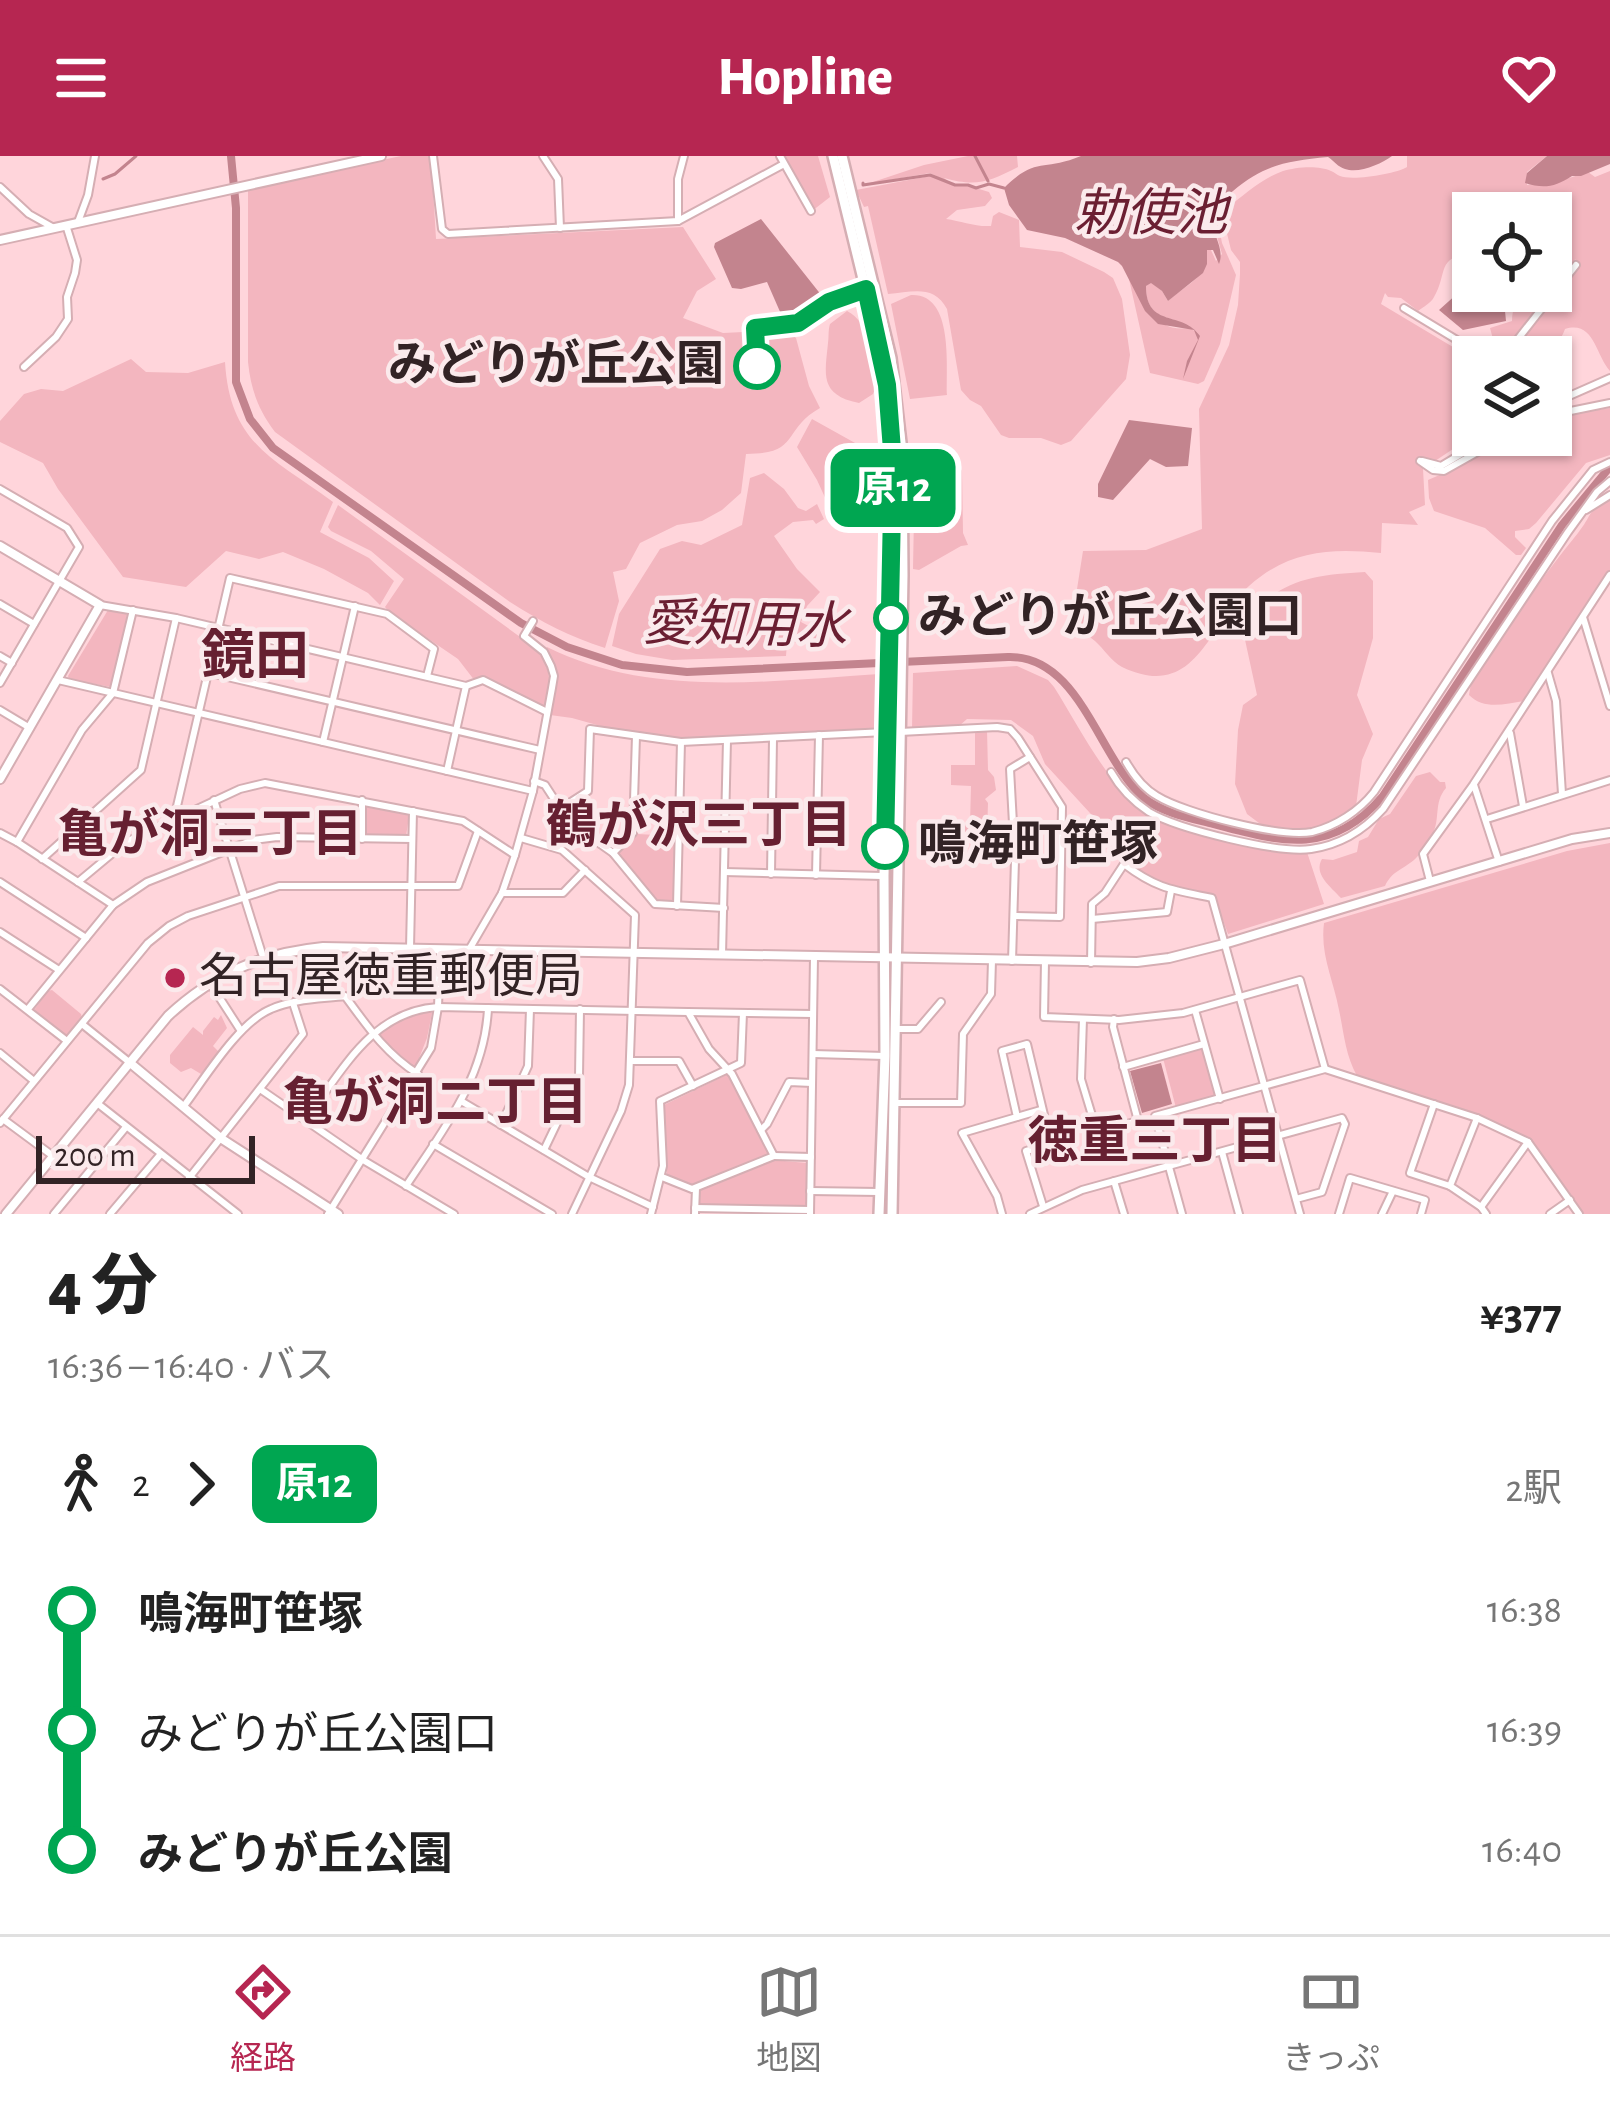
<!DOCTYPE html>
<html lang="ja">
<head>
<meta charset="utf-8">
<style>
  :root { --surface:#fff; --page:#f2f2f2; --text:#222; --muted:#767676; --line:#e0e0e0; --accent:#b62651 }
  body { margin:0; font-family:"Alegreya Sans","Noto Sans JP",sans-serif; background:var(--page); color:var(--text); height:100vh; display:flex; flex-direction:column; font-size:45px; white-space:nowrap }
  * { box-sizing:border-box; margin:0 }
  p { font-size:39px; color:var(--muted) }
  .icon { flex:none; width:66px; height:66px; fill:none; stroke:currentColor; stroke-width:2; stroke-linecap:round; stroke-linejoin:round }
  .map { position:relative; height:1058px; overflow:hidden }
  .side { display:flex; flex-direction:column; background:var(--surface); flex:1 }
  .side>* { flex:none }
  .badge { padding:0 24px; border-radius:18px; font-size:42px; line-height:78px }
  .buttons { position:absolute; left:1452px; top:36px; display:grid; gap:24px }
  .buttons a { display:grid; place-items:center; width:120px; height:120px; border-radius:0px; background:var(--surface); box-shadow:0 3px 9px #0004; font-size:60px }
  .scale { position:absolute; left:36px; bottom:30px; width:219px; box-sizing:border-box; padding-left:12px; border:6px solid #322325; border-top:0; font-size:33px; line-height:42px; white-space:nowrap; color:#322325; -webkit-text-stroke:9px #fbeaec; paint-order:stroke }
  .map>.badge { position:absolute; translate:-50% -50%; box-shadow:0 0 0 6px #fff }
  .legs { display:flex; align-items:center; gap:18px; height:132px; padding:0 48px; font-size:39px }
  .legs p { margin-inline-start:auto }
  .overview { display:flex; align-items:center; justify-content:space-between; height:204px; padding:0 48px }
  h1 { font-size:66px; font-weight:800; line-height:90px }
  ul { padding:0 48px; list-style:none }
  li { display:flex; align-items:center; gap:42px; height:120px; font-size:45px }
  li i { display:grid; place-items:center; width:18px; height:100%; margin:0 15px; background:currentColor }
  li i::after { content:''; width:30px; height:30px; margin:-15px; border:9px solid; border-radius:50%; background:var(--surface) }
  li p { margin-inline-start:auto }
  li:first-child i { background:linear-gradient(#0000 50%,currentColor 0) }
  li:last-child i { background:linear-gradient(currentColor 50%,#0000 0) }
  header { display:flex; justify-content:space-between; align-items:center; height:156px; padding:0 48px; background:var(--accent); color:#fff; font-size:54px; font-weight:800 }
  .tabs { display:flex; justify-content:space-around; align-items:center; height:168px; border-top:3px solid var(--line); background:var(--surface); font-size:33px; color:var(--muted) }
  .tabs a { display:grid; justify-items:center; gap:6px }
  .tabs .current { color:var(--accent) }
  .map>svg:first-child { display:block }
  .green { fill:#f3b6bf }
  .water { fill:#c3848e }
  .lines { fill:none; stroke-linecap:round; stroke-linejoin:round }
  .stream { stroke:#c3848e; stroke-width:3 }
  .canal { stroke:#c3848e; stroke-width:8 }
  .minor-casing { stroke:#d5aeb3; stroke-width:10 }
  .tertiary-casing { stroke:#d5aeb3; stroke-width:12 }
  .secondary-casing { stroke:#d5aeb3; stroke-width:12 }
  .primary-casing { stroke:#d5aeb3; stroke-width:14 }
  .minor { stroke:#fff; stroke-width:6 }
  .tertiary { stroke:#fff; stroke-width:8 }
  .secondary { stroke:#fff; stroke-width:8 }
  .primary { stroke:#fff; stroke-width:9 }
  .line-1-casing { stroke:#fff; stroke-width:27 }
  .line-1 { stroke:#00a651; stroke-width:18 }
  .stop-1-dot { fill:#fff; stroke:#00a651; stroke-width:6 }
  .poi-dot { fill:#b62651; stroke:#fbeaec; stroke-width:4.5 }
  .labels { text-anchor:middle; dominant-baseline:central; stroke-width:9; stroke-linejoin:round; paint-order:stroke }
  .stop-label { font-size:48px; font-weight:bold; fill:#322325; stroke:#fbeaec; text-anchor:start }
  .poi-label { font-size:48px; fill:#322325; stroke:#fbeaec; text-anchor:start }
  .water-label { font-size:51px; font-style:italic; fill:#6b1f32; stroke:#fbeaec }
  .neighbourhood-label { font-size:51px; font-weight:bold; fill:#662031; stroke:#fbeaec }
  .quarter-label { font-size:54px; font-weight:bold; fill:#662031; stroke:#fbeaec }
</style>
</head>
<body>
<header><svg class="icon" aria-label="menu" viewBox="0 0 24 24"><path d="M4 6h16M4 12h16M4 18h16"/></svg>Hopline<svg class="icon" aria-label="heart" viewBox="0 0 24 24"><path d="M12 20l-8-8c-3-5 5-10 8-4 3-6 11-1 8 4z"/></svg></header>
<div class="map">
<svg width="1610" height="1058" viewBox="0 0 1610 1058">
  <rect width="100%" height="100%" fill="#ffd5db"/>
  <g class="green">
    <path d="M401,0h30l5,83 247,-12 33,52 -19,12 -14,27 40,15 62,-3 11,8 13,48 11,22c-39,22 -19,46 -74,46l-5,39 -19,17 -20,11 -25,4 -37,18 -14,26 -13,3 6,29 -14,47c-34,-11 -64,-26 -95,-46l-235,-170c-17,-23 -24,-42 -27,-70v-172l5,-3z"/>
    <path d="M783,0h35l12,41 -18,14z"/>
    <path d="M968,0h49l1,11c-29,15 -42,20 -74,11l11,8h14l20,6 3,6 -7,8 -28,4 -11,9c15,2 29,8 45,7l2,-10 6,-4 20,8 1,27 42,5 42,20 9,6 9,21 8,56 -4,24 -55,62 -10,4 -20,-7h-32l-8,-3 -20,-29 -11,-6 -9,-10 -14,-81c-13,-25 -35,-17 -59,-15l-20,-88 -4,1 -8,-17 74,-14 10,2 -10,-5 -63,11 57,-19z"/>
    <path d="M1407,0h140l-20,16v13l39,-6 22,-7 7,5 15,-6v200c-15,-17 -16,-51 -45,-42 -4,12 -12,17 -18,28h-19l-10,-15 56,-69 4,-8 -3,-6 -2,10 -63,77h-7l-10,-7 -3,-11 22,-7c0,-14 6,-18 6,-30h33v-78h-78v42c-37,-1 -25,19 -39,42 -3,6 -11,10 -16,14l-17,-13 -13,-1 -3,-4 -4,11 92,55 1,76 -51,34 2,36 -16,7 9,13 -36,-2 -1,30c-50,-5 -92,-3 -132,33 -39,36 -52,117 -127,81 -11,-6 -18,-18 -27,-26 -7,-6 -16,-10 -24,-14l12,-76 63,-1 56,-21 -3,-120 30,-64 9,-40 2,-31v-12l-9,-12 -7,-29 2,-12c18,-14 35,-30 57,-38 13,-4 36,-6 48,0 3,1 6,4 9,5 12,5 56,-2 67,-9z"/>
    <path d="M1214,61h3l5,26 14,32 -16,69 -16,37 -6,3 -48,-11 -21,-94c15,25 26,54 61,49l8,5c-20,-21 -52,-6 -52,-47l5,-4 11,9 6,10c20,-18 39,-22 39,-51l3,-2 6,13 6,-7 -10,-35z"/>
    <path d="M911,139c43,-2 35,70 36,100l-37,4 -19,-95z"/>
    <path d="M847,155c24,11 25,51 29,75l-3,8 -14,9c-40,-8 -34,-29 -31,-60 1,-6 0,-13 2,-19z"/>
    <path d="M131,203l15,13 42,1 37,-11c5,83 50,97 108,140l-13,30 49,26 25,23 -14,24 -12,-12 -44,-24 -41,-17 -24,7 -33,-8 -40,36 -63,-10 -65,-88 -15,-26 -43,-21v-21l24,-27 17,-5 22,2z"/>
    <path d="M1610,252v47l-24,8 -50,60 -7,6 -14,2v6l11,11 -5,7h-5l-31,-27 -51,-17 -5,-13 -1,-18 23,-10 63,-35h37v-18z"/>
    <path d="M812,263l70,39v10l-24,3 -1,30 24,2v10l-15,1 -27,14 -22,-48 -20,-33z"/>
    <path d="M915,308h43l4,7 1,62 5,12 -7,1 -42,24 -6,-1z"/>
    <path d="M764,317l20,16 14,19 8,3 11,-7 7,15 -8,5 -3,-4 -20,2 -19,14 23,33 23,23 -13,14 -6,16 19,10 4,6 -2,12 -4,1 -2,-10 -29,2 -1,13 -114,4 -36,-6 -24,-8 7,-32 41,-65 22,-8 19,4 41,-20 8,-47z"/>
    <path d="M1610,342v72l-86,131c-20,3 -40,9 -55,-6l2,-12c34,-51 68,-103 107,-150 15,-19 8,-21 32,-35z"/>
    <path d="M338,349l196,142c18,21 18,35 11,60l-61,-30 -9,4 -17,-22 -69,-47 -4,-5 19,-28 -33,-28 -40,-20 -3,-4z"/>
    <path d="M1365,416l8,9v57l-16,57 16,39 -11,26 -7,54 -38,17 -50,-2 -20,-15 -12,-30 3,-54 5,-25 14,-10 -15,-69c34,-46 69,-51 123,-54z"/>
    <path d="M108,454l17,3 2,2 -16,72 -42,-8 -1,-3z"/>
    <path d="M547,491c102,51 222,34 332,27l-1,53 -2,3 -196,9 -65,-9 -43,-12 -22,-3 6,-37 -11,-28z"/>
    <path d="M1017,510l31,14 6,7c24,38 46,83 78,114 38,36 124,50 175,51l17,52 -96,30 -14,-39 -47,-8 -19,-8 -22,-18 -14,-24 -67,-73 -12,-28 -22,-16 -44,-1 -8,7 -47,3 1,-56z"/>
    <path d="M987,574l1,40 6,7 2,13 -11,9 3,4 -1,28 -5,4 -12,1 -11,13v-24l11,-1 1,-38 -20,-1v-20h24v-34z"/>
    <path d="M1430,616l10,10h5l1,6c-13,15 -5,31 -14,47 -4,7 -12,20 -18,25 -12,10 -22,11 -29,26l-44,12c-10,-11 -28,-24 -19,-39l11,1 24,-8 2,-11 9,-4 11,-18 11,-5 26,-38z"/>
    <path d="M367,649l39,8 3,4 -3,19 -40,-1 -1,-28z"/>
    <path d="M637,678l39,2 -2,65 -3,2 -15,-2 -38,-45 1,-4z"/>
    <path d="M1610,687v371h-26l-53,-75 -57,-26 -117,-37c-12,-22 -13,-43 -18,-66 -6,-32 -19,-55 -15,-87l243,-72z"/>
    <path d="M52,834l29,24 1,4 -14,17h-4l-30,-25 14,-19z"/>
    <path d="M429,855l3,2 -5,25 -11,28h-4l-13,-8 -20,-21 1,-4 28,-18z"/>
    <path d="M221,859l6,13 -14,18 6,6 -18,22 -10,-6 -10,4 -11,-9v-8l23,-28 10,8v-4l11,-14 4,3z"/>
    <path d="M1200,892l4,2 12,44 -2,4 -38,10 -13,-50z"/>
    <path d="M726,919h4l40,78 -1,3 -77,31 -25,-11 -3,-71z"/>
    <path d="M773,1004l34,3 -1,41 -2,3 -103,-2 -3,-3 2,-13z"/>
  </g>
  <g class="water">
    <path d="M1081,0h311c-11,8 -33,18 -47,13 -7,-2 -11,-8 -17,-12 -40,4 -63,7 -95,34 -11,8 -22,14 -21,29 1,15 13,30 7,44l-6,-14h-6v14l-4,9 -35,28 -6,-10 -11,-8 -5,3c0,43 37,24 54,50l-17,43 4,-18 11,-21 -4,-10 -36,-6 -13,-13 -23,-45 -4,-4 -53,-24 -38,-8 -18,-25 -5,-17c32,-32 38,-16 77,-32z"/>
    <path d="M1547,0h63v8l-29,12h-9c-17,11 -28,13 -47,7l2,-10z"/>
    <path d="M761,63l61,77 -20,13 -21,5 -14,-32 -26,7 -9,-1 -18,-41 1,-4z"/>
    <path d="M1463,116l10,2v17h30l3,30 -43,9 -24,-20 19,-17 -5,-17z"/>
    <path d="M1129,264l63,8 -4,38 -22,1 -16,-8 -37,41 -15,-3v-13z"/>
    <path d="M1161,907l11,41 -30,9 -12,-42z"/>
  </g>
  <g class="lines">
    <g class="stream">
      <path d="M975,0l13,25"/>
      <path d="M103,23l12,-5 21,-18"/>
      <path d="M863,27v2l67,-10 25,10h13l8,3 13,-4 15,4"/>
    </g>
    <path class="canal" d="M231,0l5,52v174l14,37 23,29 248,175 46,24 55,18 65,7 321,-15c72,-2 90,101 136,141 19,15 46,20 69,26 68,18 118,33 170,-28l179,-271 47,-57"/>
    <defs>
      <g id="minor">
        <path d="M433,0l9,73 6,5 230,-13 106,-57"/>
        <path d="M543,0l15,23 2,49"/>
        <path d="M780,0l31,55"/>
        <path d="M0,31l29,27 25,14"/>
        <path d="M678,65v-42l6,-23"/>
        <path d="M78,66l10,-27 7,-39"/>
        <path d="M1404,152l81,49"/>
        <path d="M1524,201l-10,-13 62,-79"/>
        <path d="M24,211l32,-30 12,-18 -1,-22 8,-24 2,-13 -11,-35"/>
        <path d="M1551,227l14,13"/>
        <path d="M1551,248l59,-26"/>
        <path d="M1551,259l59,-12"/>
        <path d="M1420,305l13,9 11,1 64,-36"/>
        <path d="M1422,305l19,5 52,-31"/>
        <path d="M0,333l67,39 12,19 -79,136"/>
        <path d="M1586,354l24,-15"/>
        <path d="M0,448l34,20"/>
        <path d="M100,449l76,13 290,68 -19,85"/>
        <path d="M1583,461l27,89"/>
        <path d="M0,500l12,7"/>
        <path d="M210,517l330,77"/>
        <path d="M1548,517l8,28 6,93"/>
        <path d="M58,524l475,111"/>
        <path d="M466,530l17,-6 64,32"/>
        <path d="M0,554l30,18"/>
        <path d="M900,576l97,-5 13,2 8,9 44,69 -2,110 -46,-1"/>
        <path d="M1510,577l13,73"/>
        <path d="M323,586l32,-136"/>
        <path d="M1126,606c8,14 17,26 31,34 27,17 124,42 155,36 24,-6 47,-21 62,-40l178,-271 41,-51 17,-8"/>
        <path d="M1111,616c9,16 23,30 38,40 29,17 130,42 162,37 29,-4 53,-19 72,-40l185,-277 29,-40 13,-11"/>
        <path d="M534,625l11,4 24,37 44,31 42,51 69,4"/>
        <path d="M1474,629l25,77"/>
        <path d="M214,644l49,157"/>
        <path d="M560,653l28,-18 2,-62 91,13 205,-10"/>
        <path d="M174,663l56,-241 157,36 47,35 -7,27"/>
        <path d="M1487,663l123,-39"/>
        <path d="M0,677l17,9 65,-112 31,-37 20,-83"/>
        <path d="M521,682l41,12 73,65 -6,170 -8,26 -49,103"/>
        <path d="M362,683v-39"/>
        <path d="M17,686l96,63"/>
        <path d="M613,697l20,-20 3,-97"/>
        <path d="M42,703l99,-89 35,-152"/>
        <path d="M724,716l158,4"/>
        <path d="M771,718l2,-135"/>
        <path d="M816,719l3,-140"/>
        <path d="M1430,725l-7,-27 50,-69 137,-210"/>
        <path d="M0,726l86,56"/>
        <path d="M78,726l48,-40 114,-53 25,-6 198,38 52,34"/>
        <path d="M502,737h61l22,-23"/>
        <path d="M677,750l4,-164"/>
        <path d="M1092,763l75,-7 4,-21"/>
        <path d="M0,776l59,38"/>
        <path d="M410,792l3,-137"/>
        <path d="M470,792l32,-55 13,-38 18,-64 19,-103 2,-12 -3,-10 -7,-14 -20,-16 9,-15"/>
        <path d="M722,799l5,-215"/>
        <path d="M1012,805l3,-101 -5,-91 20,-12"/>
        <path d="M1045,805l-1,56 75,3 64,-7 117,-33 25,89"/>
        <path d="M1091,807l1,-59 13,-11 19,-29c33,25 49,26 88,34l88,316"/>
        <path d="M210,827l31,48"/>
        <path d="M0,833l67,52"/>
        <path d="M28,853l85,-104 34,-23 106,-42 24,-3 135,2"/>
        <path d="M1195,854l25,89"/>
        <path d="M688,856l125,2"/>
        <path d="M1083,863l-2,60 16,53 41,-11 -25,-94 1,-8"/>
        <path d="M82,868l47,38"/>
        <path d="M895,873h23l23,-27"/>
        <path d="M0,897l34,28"/>
        <path d="M813,898l72,2"/>
        <path d="M632,905h47l14,25"/>
        <path d="M1123,911l81,-23"/>
        <path d="M260,933l103,71 91,54"/>
        <path d="M461,945l128,76 64,30"/>
        <path d="M97,947l141,111"/>
        <path d="M895,947h66l2,-69 28,-40 1,-34"/>
        <path d="M1434,948l-24,69 40,13"/>
        <path d="M184,950c21,-28 55,-84 87,-97 22,-10 50,-10 74,-13 22,30 41,58 73,78"/>
        <path d="M1017,961l24,-7"/>
        <path d="M1477,962l-27,68 31,21 5,7"/>
        <path d="M3,963l50,37"/>
        <path d="M305,964c37,-48 66,-109 133,-113l250,5 21,37 23,25 42,82 -82,33 -30,-12"/>
        <path d="M0,967l148,-180 21,-17 19,-10 91,-30h179l20,-55"/>
        <path d="M501,969l27,-59 2,-57"/>
        <path d="M761,974l6,-6 22,-42 23,1"/>
        <path d="M433,988l119,70"/>
        <path d="M544,994l35,-73 1,-68"/>
        <path d="M1222,996l17,62"/>
        <path d="M774,1000l37,1"/>
        <path d="M189,1022l114,-144 -10,-31"/>
        <path d="M1114,1025l10,33"/>
        <path d="M406,1030c37,-56 79,-108 82,-178"/>
        <path d="M810,1035l69,1"/>
        <path d="M1481,1051l47,-65"/>
        <path d="M695,1052l115,2"/>
        <path d="M54,1058l72,-87"/>
        <path d="M110,1058l50,-59"/>
        <path d="M328,1058l103,-166 7,-41 2,-57"/>
        <path d="M651,1058l12,-48 -3,-65 81,-38 2,-50"/>
        <path d="M695,1058l1,-26"/>
        <path d="M810,1058l4,-257"/>
        <path d="M1002,1058l-5,-18 -35,-63 55,-16 -15,-66 25,-7 24,100 -25,7 17,55"/>
        <path d="M1030,1058l52,-24 260,-72 3,6 -23,68 -26,7"/>
        <path d="M1182,1058l-27,-98 170,-47 152,49 51,24 51,72"/>
        <path d="M1339,1058l11,-36 75,22 -4,14"/>
        <path d="M1382,1058l11,-23"/>
        <path d="M1550,1058l20,-14"/>
      </g>
      <g id="tertiary">
        <path d="M0,390l100,59 -100,174"/>
        <path d="M129,906l93,77 116,75"/>
        <path d="M6,1058l162,-198c45,-42 94,-63 155,-69l814,15 32,-4 55,-14 348,-105 38,-6"/>
      </g>
      <path id="secondary" d="M0,84l381,-84"/>
      <g id="primary">
        <path d="M833,0l49,201 7,46 4,60 -9,413 1,180 -6,158"/>
        <path d="M842,0l49,202 11,93 1,124 -11,639"/>
      </g>
    </defs>
    <use href="#minor" class="minor-casing"/>
    <use href="#tertiary" class="tertiary-casing"/>
    <use href="#secondary" class="secondary-casing"/>
    <use href="#primary" class="primary-casing"/>
    <use href="#minor" class="minor"/>
    <use href="#tertiary" class="tertiary"/>
    <use href="#secondary" class="secondary"/>
    <use href="#primary" class="primary"/>
  </g>
  <g class="lines">
    <defs>
      <path id="line-1" d="M757,210l-2,-38 43,-5 31,-21 37,-13 21,96 6,78 -8,383"/>
    </defs>
    <use href="#line-1" class="line-1-casing"/>
    <use href="#line-1" class="line-1"/>
  </g>
  <g class="stop-1-dot">
    <circle cx="757" cy="210" r="21"/>
    <circle cx="891" cy="462" r="15"/>
    <circle cx="885" cy="690" r="21"/>
  </g>
  <circle class="poi-dot" cx="175" cy="822" r="12"/>
  <g class="labels">
    <g class="stop-label">
      <text x="724" y="210" text-anchor="end">みどりが丘公園</text>
      <text x="918" y="462">みどりが丘公園口</text>
      <text x="918" y="690">鳴海町笹塚</text>
    </g>
    <g class="poi-label">
      <text x="199" y="822">名古屋徳重郵便局</text>
    </g>
    <g class="water-label">
      <text x="1151" y="58">勅使池</text>
      <text transform="translate(745 470) rotate(1)">愛知用水</text>
    </g>
    <g class="neighbourhood-label">
      <text x="699" y="670">鶴が沢三丁目</text>
      <text x="210" y="679">亀が洞三丁目</text>
      <text x="435" y="947">亀が洞二丁目</text>
      <text x="1155" y="986">徳重三丁目</text>
    </g>
    <g class="quarter-label">
      <text x="255" y="502">鏡田</text>
    </g>
  </g>
</svg>
<div class="buttons">
<a><svg class="icon" aria-label="locate" viewBox="0 0 24 24"><circle cx="12" cy="12" r="6"/><path d="M12 2v4M12 18v4M2 12h4M18 12h4"/></svg></a>
<a><svg class="icon" aria-label="layers" viewBox="0 0 24 24"><path d="M12 4l9 5-9 5-9-5zM3 14l9 5 9-5"/></svg></a>
</div>
<div class="scale">200 m</div>
<b class="badge" style="left:893px;top:332px;background:#00a651;color:#fff">原12</b>
</div>
<section class="side">
<div class="overview"><div><h1>4 分</h1><p>16:36 – 16:40 · バス</p></div><b>¥377</b></div>
<div class="legs"><svg class="icon" aria-label="walk" viewBox="0 0 24 24"><circle cx="13" cy="4" r="2"/><path d="M13 8l-2 6 4 7M11 14l-3 7M7 12l3-4h3l4 4"/></svg>2<svg class="icon" aria-label="forward" viewBox="0 0 24 24"><path d="M9 5l7 7-7 7"/></svg><b class="badge" style="background:#00a651;color:#fff">原12</b><p>2駅</p></div>
<ul>
<li><i style="color:#00a651"></i><b>鳴海町笹塚</b><p>16:38</p></li>
<li><i style="color:#00a651"></i><span>みどりが丘公園口</span><p>16:39</p></li>
<li><i style="color:#00a651"></i><b>みどりが丘公園</b><p>16:40</p></li>
</ul>
</section>
<nav class="tabs">
<a class="current"><svg class="icon" aria-label="directions" viewBox="0 0 24 24"><path d="M12 3l9 9-9 9-9-9zM9 14v-3h6M13 9l2 2-2 2"/></svg>経路</a>
<a><svg class="icon" aria-label="map" viewBox="0 0 24 24"><path d="M3 6l6-2 6 2 6-2v14l-6 2-6-2-6 2zM9 4v14M15 6v14"/></svg>地図</a>
<a><svg class="icon" aria-label="tickets" viewBox="0 0 24 24"><path d="M3 7h18v10H3zM15 7v10"/></svg>きっぷ</a>
</nav>
</body>
</html>
